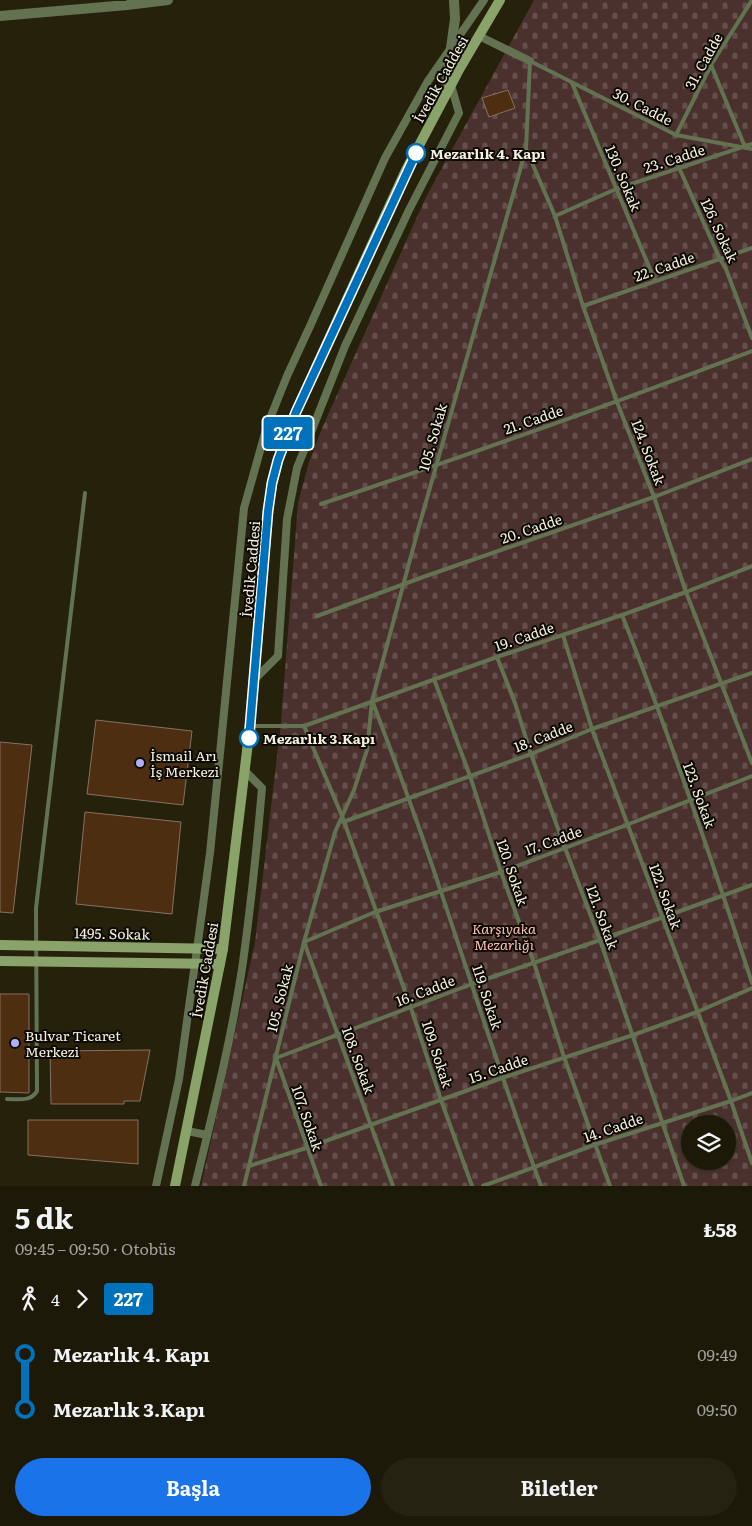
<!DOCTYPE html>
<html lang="tr">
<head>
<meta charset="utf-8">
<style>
  :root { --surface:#1c1908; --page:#252212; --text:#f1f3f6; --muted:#a0a09c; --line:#3a3829; --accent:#1a73e8 }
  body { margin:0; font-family:Literata,serif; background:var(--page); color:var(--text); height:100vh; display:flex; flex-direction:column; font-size:19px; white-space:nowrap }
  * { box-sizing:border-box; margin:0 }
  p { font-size:16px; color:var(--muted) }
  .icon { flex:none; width:28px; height:28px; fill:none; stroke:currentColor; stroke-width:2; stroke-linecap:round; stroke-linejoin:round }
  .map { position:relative; height:1186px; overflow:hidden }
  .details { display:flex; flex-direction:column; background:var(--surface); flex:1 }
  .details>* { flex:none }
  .badge { padding:0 10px; border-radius:4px; font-size:18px; line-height:32px }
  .tools { position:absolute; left:681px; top:1115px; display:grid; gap:10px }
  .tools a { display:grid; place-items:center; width:55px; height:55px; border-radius:50%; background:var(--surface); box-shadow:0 1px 4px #0004,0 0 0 1px var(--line); font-size:25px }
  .map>.badge { position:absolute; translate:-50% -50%; box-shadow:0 0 0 2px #fff }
  .legs { display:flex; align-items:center; gap:8px; height:55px; padding:0 15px; font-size:16px }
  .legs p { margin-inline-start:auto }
  .overview { display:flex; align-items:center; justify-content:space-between; height:85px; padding:0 15px }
  h1 { font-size:28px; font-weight:700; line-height:38px }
  .primary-button { display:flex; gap:10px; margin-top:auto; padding:10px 15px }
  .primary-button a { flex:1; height:58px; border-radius:30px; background:var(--accent); color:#fff; font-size:20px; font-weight:700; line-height:58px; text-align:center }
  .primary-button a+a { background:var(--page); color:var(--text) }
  ul { padding:0 15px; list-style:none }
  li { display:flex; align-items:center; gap:18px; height:55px; font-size:19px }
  li i { display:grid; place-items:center; width:8px; height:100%; margin:0 6px; background:currentColor }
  li i::after { content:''; width:12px; height:12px; margin:-6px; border:4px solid; border-radius:50%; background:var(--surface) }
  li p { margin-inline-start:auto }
  li:first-child i { background:linear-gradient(#0000 50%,currentColor 0) }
  li:last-child i { background:linear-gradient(currentColor 50%,#0000 0) }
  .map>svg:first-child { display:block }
  .cemetery { fill:url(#cemetery-stones); fill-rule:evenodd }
  .building { fill:#4d2e11; stroke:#867161 }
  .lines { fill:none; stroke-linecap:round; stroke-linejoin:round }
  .service { stroke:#637351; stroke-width:4 }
  .minor { stroke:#637351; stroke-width:8 }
  .tertiary { stroke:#637351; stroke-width:10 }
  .secondary { stroke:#89a36b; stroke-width:10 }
  .line-1-casing { stroke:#fff; stroke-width:11 }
  .line-1 { stroke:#0072bc; stroke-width:8 }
  .stop-1-dot { fill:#fff; stroke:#0072bc; stroke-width:2.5 }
  .poi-dot { fill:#afaefa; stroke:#0d0a03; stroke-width:2 }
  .labels { text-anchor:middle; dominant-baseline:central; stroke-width:4; stroke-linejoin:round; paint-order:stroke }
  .street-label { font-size:14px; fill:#f4f1e3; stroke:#0d0a03 }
  .stop-label { font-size:14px; font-weight:bold; fill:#f4f1e3; stroke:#0d0a03; text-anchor:start }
  .poi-label { font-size:14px; fill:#f4f1e3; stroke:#0d0a03; text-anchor:start }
  .park-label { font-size:14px; font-style:italic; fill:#febfb8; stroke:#0d0a03 }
</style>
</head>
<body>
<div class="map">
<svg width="752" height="1186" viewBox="0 0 752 1186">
  <defs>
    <pattern id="cemetery-stones" width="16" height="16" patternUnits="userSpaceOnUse" patternTransform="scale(1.25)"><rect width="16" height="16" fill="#4a312e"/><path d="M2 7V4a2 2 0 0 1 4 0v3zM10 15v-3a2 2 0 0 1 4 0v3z" fill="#654f4c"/></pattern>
  </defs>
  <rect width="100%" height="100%" fill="#26210b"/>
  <path class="cemetery" d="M534,0h218v1186h-551l54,-244 26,-219 17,-220 11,-41 14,-36 103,-229zM690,1124h38v37h-38z"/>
  <g class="building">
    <path d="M508,90l7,18 -26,9 -7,-19z"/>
    <path d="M96,720l96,11 -9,74 -96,-11z"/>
    <path d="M0,742l32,3 -19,168 -13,-1z"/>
    <path d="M85,812l96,10 -9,92 -96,-10z"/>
    <path d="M0,994h29v99l-29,-1z"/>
    <path d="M150,1050l-10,51h-16v3h-73l-1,-53z"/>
    <path d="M28,1120h110v44l-110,-9z"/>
  </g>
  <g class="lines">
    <g class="service">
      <path d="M711,65l34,82"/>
      <path d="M572,83l83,198"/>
      <path d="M676,135l35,-70 41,-65"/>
      <path d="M526,149l29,67 28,90 34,96 37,95 32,95 66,171"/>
      <path d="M676,161l44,98 6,10 26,69"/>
      <path d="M555,216l61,-27 136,-45"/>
      <path d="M583,306l169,-58"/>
      <path d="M321,504c145,-48 288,-99 431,-153"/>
      <path d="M622,615c48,121 90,245 130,368"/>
      <path d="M317,616l109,-40 228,-79 98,-38"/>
      <path d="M563,635l29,94 139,372 21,62"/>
      <path d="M497,657l18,46 16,51 34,94 35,92 84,246"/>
      <path d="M434,679l36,97 31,96 33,91 30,94 46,129"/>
      <path d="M373,703c24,63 47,125 68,189 33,98 64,197 100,294"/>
      <path d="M252,726h52l193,-69 125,-42 64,-23 66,-26"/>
      <path d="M304,726l38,90 69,192 30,92 31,86"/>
      <path d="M343,822l188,-68 61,-25 160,-56"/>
      <path d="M7,1099c11,0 24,3 30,-8l-1,-183 49,-415"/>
      <path d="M249,1166l57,-18 196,-70 131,-43 64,-23 55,-24"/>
      <path d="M244,1186l60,-244 31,-110 19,-42 13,-40 5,-49 46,-171 108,-381 4,-88 146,74 76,14"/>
      <path d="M321,1186l-45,-128 196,-74 128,-44 152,-55"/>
      <path d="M393,1186l-89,-244 71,-30 126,-40 128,-48 123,-48"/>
      <path d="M483,1186l111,-41 137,-44 21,-8"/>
    </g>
    <g class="minor">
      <path d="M479,36l51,25"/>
      <path d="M255,679l23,-23 9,-137 10,-51 48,-122 64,-136 50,-97 -8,-28"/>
      <path d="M187,1131l20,4"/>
      <path d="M156,1186l23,-107 18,-130 13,-96 11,-110 23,-235 23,-82 20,-50 24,-52 74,-166 43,-77 56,-81"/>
      <path d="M195,1186c18,-74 37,-149 48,-224 8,-58 14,-116 19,-174l-17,-17"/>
    </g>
    <g class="tertiary">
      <path d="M0,16l127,-11 41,-5"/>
      <path d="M444,98l11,-79 -1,-19"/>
    </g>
    <g class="secondary">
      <path d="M0,945l223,4"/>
      <path d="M0,961l220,3"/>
      <path d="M175,1186l48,-237 27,-223 18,-215 4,-28 6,-23 18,-49 110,-241 54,-102 40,-68"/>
    </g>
  </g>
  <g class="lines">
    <defs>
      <path id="line-1" d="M249,738l19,-227 4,-28 6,-23 18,-48 120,-259"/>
    </defs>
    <use href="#line-1" class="line-1-casing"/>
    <use href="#line-1" class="line-1"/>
  </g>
  <g class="stop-1-dot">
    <circle cx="416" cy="153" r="9"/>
    <circle cx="249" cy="738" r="9"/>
  </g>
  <g class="poi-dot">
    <circle cx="140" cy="763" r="5"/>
    <circle cx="15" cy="1043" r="5"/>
  </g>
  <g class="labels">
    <g class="street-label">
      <text transform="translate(703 61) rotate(-61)">31. Cadde</text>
      <text transform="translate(440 79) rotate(-61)">İvedik Caddesi</text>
      <text transform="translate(643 106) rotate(27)">30. Cadde</text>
      <text transform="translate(674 158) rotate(-18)">23. Cadde</text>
      <text transform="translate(624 178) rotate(67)">130. Sokak</text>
      <text transform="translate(720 230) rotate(65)">126. Sokak</text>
      <text transform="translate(664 266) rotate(-19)">22. Cadde</text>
      <text transform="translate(533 419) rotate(-19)">21. Cadde</text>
      <text transform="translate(432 437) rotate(-74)">105. Sokak</text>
      <text transform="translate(649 452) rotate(69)">124. Sokak</text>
      <text transform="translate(531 528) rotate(-19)">20. Cadde</text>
      <text transform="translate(250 569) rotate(-85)">İvedik Caddesi</text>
      <text transform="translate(524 636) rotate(-19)">19. Cadde</text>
      <text transform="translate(543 736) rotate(-21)">18. Cadde</text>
      <text transform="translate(700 795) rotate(70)">123. Sokak</text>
      <text transform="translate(553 840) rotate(-20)">17. Cadde</text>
      <text transform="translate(513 872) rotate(71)">120. Sokak</text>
      <text transform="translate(666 896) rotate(70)">122. Sokak</text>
      <text transform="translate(603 917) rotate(70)">121. Sokak</text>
      <text transform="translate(112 933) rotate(1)">1495. Sokak</text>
      <text transform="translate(204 970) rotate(-80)">İvedik Caddesi</text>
      <text transform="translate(425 990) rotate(-21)">16. Cadde</text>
      <text transform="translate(488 997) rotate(72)">119. Sokak</text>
      <text transform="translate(279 998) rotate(-76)">105. Sokak</text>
      <text transform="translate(438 1054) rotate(72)">109. Sokak</text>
      <text transform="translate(359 1060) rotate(70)">108. Sokak</text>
      <text transform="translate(498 1068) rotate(-19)">15. Cadde</text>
      <text transform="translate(308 1118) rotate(71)">107. Sokak</text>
      <text transform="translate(613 1127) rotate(-19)">14. Cadde</text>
    </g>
    <g class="stop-label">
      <text x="430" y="153">Mezarlık 4. Kapı</text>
      <text x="263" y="738">Mezarlık 3.Kapı</text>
    </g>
    <g class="poi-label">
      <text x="150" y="755">İsmail Arı<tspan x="150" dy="16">İş Merkezi</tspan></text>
      <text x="25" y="1035">Bulvar Ticaret<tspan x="25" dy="16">Merkezi</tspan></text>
    </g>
    <g class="park-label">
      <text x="504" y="928">Karşıyaka<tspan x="504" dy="16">Mezarlığı</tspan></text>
    </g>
  </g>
</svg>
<div class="tools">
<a><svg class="icon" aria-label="layers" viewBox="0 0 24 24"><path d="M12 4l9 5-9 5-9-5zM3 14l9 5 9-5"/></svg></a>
</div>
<b class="badge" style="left:288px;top:433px;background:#0072bc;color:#fff">227</b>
</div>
<section class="details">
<div class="overview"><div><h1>5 dk</h1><p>09:45 – 09:50 · Otobüs</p></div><b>₺58</b></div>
<div class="legs"><svg class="icon" aria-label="walk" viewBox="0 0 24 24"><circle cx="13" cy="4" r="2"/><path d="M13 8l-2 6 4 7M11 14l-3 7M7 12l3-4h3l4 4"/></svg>4<svg class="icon" aria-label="forward" viewBox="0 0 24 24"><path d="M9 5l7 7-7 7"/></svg><b class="badge" style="background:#0072bc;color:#fff">227</b></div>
<ul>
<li><i style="color:#0072bc"></i><b>Mezarlık 4. Kapı</b><p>09:49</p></li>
<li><i style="color:#0072bc"></i><b>Mezarlık 3.Kapı</b><p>09:50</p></li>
</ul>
<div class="primary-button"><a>Başla</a><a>Biletler</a></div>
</section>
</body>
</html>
